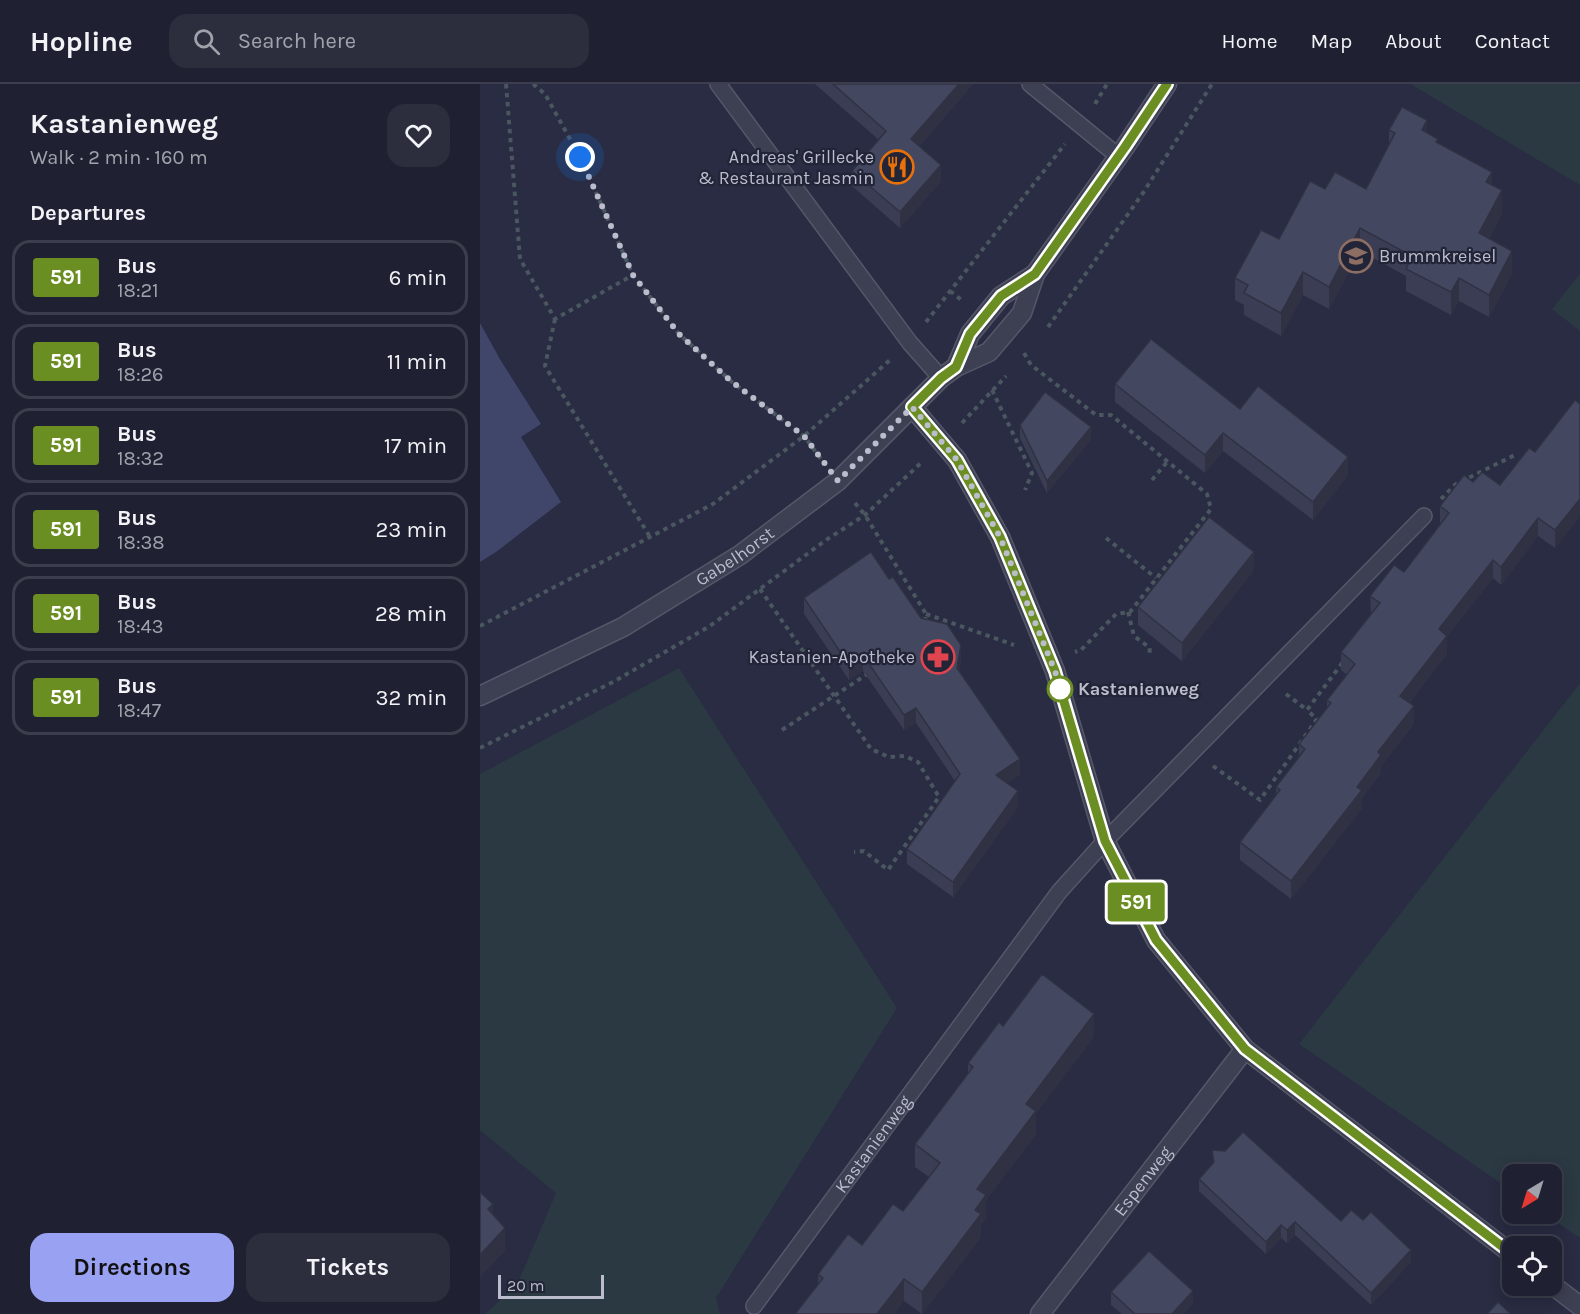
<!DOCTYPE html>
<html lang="en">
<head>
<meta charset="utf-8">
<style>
  :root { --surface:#1f2132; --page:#2c2e3e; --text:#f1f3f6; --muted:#a1a3ac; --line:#3c3e4d; --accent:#99a1f2 }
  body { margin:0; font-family:Karla,sans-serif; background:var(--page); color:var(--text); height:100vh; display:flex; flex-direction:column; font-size:22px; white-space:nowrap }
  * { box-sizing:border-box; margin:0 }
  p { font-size:20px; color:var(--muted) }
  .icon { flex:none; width:33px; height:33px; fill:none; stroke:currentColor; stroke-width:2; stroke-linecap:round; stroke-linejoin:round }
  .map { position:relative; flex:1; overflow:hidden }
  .sheet { display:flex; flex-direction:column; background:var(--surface); width:480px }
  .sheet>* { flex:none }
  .badge { padding:0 12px; border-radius:4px; font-size:21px; line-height:39px }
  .needle { width:39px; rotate:218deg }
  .tools { position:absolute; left:1022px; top:1080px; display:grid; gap:12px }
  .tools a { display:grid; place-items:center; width:60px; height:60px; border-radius:12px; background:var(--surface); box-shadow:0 3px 15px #0003,0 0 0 2px var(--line); font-size:30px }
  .scale { position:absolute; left:18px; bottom:15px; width:106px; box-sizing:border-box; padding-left:6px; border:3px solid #bbbccc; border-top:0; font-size:16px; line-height:21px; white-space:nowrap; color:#bbbccc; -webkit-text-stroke:4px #222437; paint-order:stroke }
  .you { position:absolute; width:30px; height:30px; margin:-15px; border:4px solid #fff; border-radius:50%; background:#1a73e8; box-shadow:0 0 0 9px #1a73e833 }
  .map>.badge { position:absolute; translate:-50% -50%; box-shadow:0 0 0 3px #fff }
  h2 { padding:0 30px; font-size:22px; line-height:54px }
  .round { display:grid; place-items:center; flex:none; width:63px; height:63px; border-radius:18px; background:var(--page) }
  .overview { display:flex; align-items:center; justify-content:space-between; height:102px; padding:0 30px }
  h1 { font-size:28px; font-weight:700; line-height:45px }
  .action { display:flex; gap:12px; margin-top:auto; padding:12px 30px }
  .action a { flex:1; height:69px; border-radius:18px; background:var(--accent); color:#111; font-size:24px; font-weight:700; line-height:69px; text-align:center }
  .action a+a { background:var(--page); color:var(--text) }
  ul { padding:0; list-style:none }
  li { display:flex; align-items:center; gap:18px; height:75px; margin:0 12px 9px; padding:0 18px; border:3px solid var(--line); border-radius:18px }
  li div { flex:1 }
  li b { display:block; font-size:22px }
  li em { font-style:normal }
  li .badge { min-width:66px; font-weight:700; text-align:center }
  header { display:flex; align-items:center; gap:36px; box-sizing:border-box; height:84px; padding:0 30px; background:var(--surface); border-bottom:2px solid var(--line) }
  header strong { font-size:28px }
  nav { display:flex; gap:33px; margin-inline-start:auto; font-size:21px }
  .search { width:420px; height:54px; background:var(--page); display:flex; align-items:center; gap:15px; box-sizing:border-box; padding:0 21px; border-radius:18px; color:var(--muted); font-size:22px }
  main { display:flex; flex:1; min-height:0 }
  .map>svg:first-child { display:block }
  .green { fill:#2b3943 }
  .water { fill:#40456a }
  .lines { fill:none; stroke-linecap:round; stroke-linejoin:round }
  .service-casing { stroke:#565769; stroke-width:18 }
  .minor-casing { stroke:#565769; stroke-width:21 }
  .path { stroke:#4a5660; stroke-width:4; stroke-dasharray:4.5 4.5; stroke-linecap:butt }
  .service { stroke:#3d4052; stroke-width:15 }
  .minor { stroke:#3d4052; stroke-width:18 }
  .wall { fill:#3a3d53 }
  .shaded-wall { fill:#303243 }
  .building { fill:#444760; stroke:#303243; stroke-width:1.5 }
  .line-casing { stroke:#fff; stroke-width:14 }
  .line { stroke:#6b8e23; stroke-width:9 }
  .walk { stroke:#bbbccc; stroke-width:6; stroke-dasharray:0 10.8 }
  .stop-dot { fill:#fff; stroke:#6b8e23; stroke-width:3 }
  .labels { text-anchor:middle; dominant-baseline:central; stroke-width:4.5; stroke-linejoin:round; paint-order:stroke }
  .poi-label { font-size:18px; fill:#bbbccc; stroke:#222437; text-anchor:end }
  .street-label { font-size:18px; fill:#bbbccc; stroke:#222437 }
  .stop-label { font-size:18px; font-weight:bold; fill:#bbbccc; stroke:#222437; text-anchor:start }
</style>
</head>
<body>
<header>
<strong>Hopline</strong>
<div class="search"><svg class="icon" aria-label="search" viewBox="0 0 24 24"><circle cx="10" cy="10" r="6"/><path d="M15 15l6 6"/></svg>Search here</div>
<nav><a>Home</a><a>Map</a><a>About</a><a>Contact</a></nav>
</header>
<main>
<section class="sheet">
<div class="overview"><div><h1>Kastanienweg</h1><p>Walk · 2 min · 160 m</p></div><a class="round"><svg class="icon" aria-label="heart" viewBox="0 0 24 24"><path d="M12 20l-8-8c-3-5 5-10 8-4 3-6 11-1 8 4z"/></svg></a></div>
<h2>Departures</h2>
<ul>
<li><span class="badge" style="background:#6b8e23;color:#fff">591</span><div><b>Bus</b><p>18:21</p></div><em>6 min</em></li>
<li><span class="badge" style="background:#6b8e23;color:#fff">591</span><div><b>Bus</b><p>18:26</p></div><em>11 min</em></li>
<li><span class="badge" style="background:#6b8e23;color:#fff">591</span><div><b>Bus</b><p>18:32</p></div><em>17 min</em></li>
<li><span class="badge" style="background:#6b8e23;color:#fff">591</span><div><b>Bus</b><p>18:38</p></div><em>23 min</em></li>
<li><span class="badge" style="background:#6b8e23;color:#fff">591</span><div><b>Bus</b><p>18:43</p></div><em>28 min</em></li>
<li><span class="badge" style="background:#6b8e23;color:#fff">591</span><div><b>Bus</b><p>18:47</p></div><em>32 min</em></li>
</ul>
<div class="action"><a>Directions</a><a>Tickets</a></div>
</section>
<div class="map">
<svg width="1100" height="1230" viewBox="0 0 1100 1230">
  <rect width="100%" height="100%" fill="#292c42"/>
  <g class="green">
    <path d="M932,0h168v101l-168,-100z"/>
    <path d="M1100,190v57l-28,-22z"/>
    <path d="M199,584l218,340 -181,290 4,16h-235l32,-29 39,-92 -76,-63v-356z"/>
    <path d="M1100,599v555l-35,-24h6v-40h-39v17l-213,-147z"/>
  </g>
  <path class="water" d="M0,239l21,38 40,63 -20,13 40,65 -65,50 -16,10z"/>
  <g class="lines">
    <defs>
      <g id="service">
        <path d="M238,0l192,259 31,35"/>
        <path d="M550,0l88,72"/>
        <path id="s1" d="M274,1222l305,-414 46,-51 319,-325"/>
      </g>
      <g id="minor">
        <path d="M476,283l14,-33 31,-38 34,-22"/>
        <path d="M432,323l45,53 43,77 55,134 50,170 51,99 89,109 267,205"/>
        <path id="s2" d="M0,612l143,-69 117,-72 98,-74 103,-103 15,-11 33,-15 33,-39 13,-39 90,-127 42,-63"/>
        <path d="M1071,1200l29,22"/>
        <path id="s3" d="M560,1230l205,-265"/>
      </g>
    </defs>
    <use href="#service" class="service-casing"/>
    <use href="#minor" class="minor-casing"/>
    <g class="path">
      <path d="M26,0l14,175 35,60 78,-44"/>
      <path d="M53,0l12,10 35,63 53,118 46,59 53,48 72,54 17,23"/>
      <path d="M615,20l12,-20"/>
      <path d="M470,207l14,11"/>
      <path d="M75,235l-10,47 105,171"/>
      <path d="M446,238l139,-178"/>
      <path d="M568,243l95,-134 69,-109"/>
      <path d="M544,269l7,12 65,50h15l96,79 4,15 -81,103 -14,2 -35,36 -6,2"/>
      <path d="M512,306l40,83 -7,17"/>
      <path d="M482,339l44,-47"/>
      <path d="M672,396l15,-18"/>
      <path d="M961,415l15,-15 61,-30"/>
      <path d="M375,419l10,12 61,99 -1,7"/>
      <path d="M626,454l50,40"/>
      <path d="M280,505l111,160 18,8 16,-1 13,6 21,35 -51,73 -24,-19 -10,1"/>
      <path d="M648,528l6,24 16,12 -1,8"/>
      <path d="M446,530l88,31"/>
      <path d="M0,542l233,-122 91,-68 86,-76"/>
      <path d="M806,610l21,16"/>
      <path d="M302,646l87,-57"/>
      <path d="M0,664l135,-67 95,-55 116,-86 39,-25 57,-53"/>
      <path d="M733,682l47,34 57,-81 -10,-9 36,-48"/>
    </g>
    <use href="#service" class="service"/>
    <use href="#minor" class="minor"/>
  </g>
  <g class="wall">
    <path d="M335,0h158l-54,62 22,35 -41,47 -48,-42v-15l27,-31z"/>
    <path d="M909,46l38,3 11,9 54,43 10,28 -13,25 23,36 -23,43 -30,-16 -8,14 -45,-24v-15l-46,-25 -31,58 -26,-14 -22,41 -37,-21v-10l-9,-5v-22l44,-39 46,-50h41l23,-45z"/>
    <path d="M635,300l125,25 108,66 -35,45 -90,-69 -18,22 -90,-71z"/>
    <path d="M1095,316l-20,148 -17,-12 -37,49 -8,-7 -46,58v18l-38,49 5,21 -33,42v7l-19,25v10l-71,91 -51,-39v-18l36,-46v-9l23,-31v-12l28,-36v-8l20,-25 -6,-5v-18l30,-38 -1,-18 34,-24 37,-47 -1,-1v-18l33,-24 27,3 35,-33z"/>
    <path d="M540,341l71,14 -44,54 -27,-55z"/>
    <path d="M774,486l-72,91 -44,-36v-18z"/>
    <path d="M409,495l32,39 40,42 -2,11 61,104 -13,8 11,24 -65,90 -46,-33v-15l48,-68 -39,-58 -12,7 -41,-59 -14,9 -45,-66v-16z"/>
    <path d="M523,942l91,11 -58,76v21l-50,66v18l-5,7v12l-59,77 -18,-13 -86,-17v-10l44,-29 41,-34 26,-34 -14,-10v-23l53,-71v-10z"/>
    <path d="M732,1066l129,71 70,41 -40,43 -76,-70 -8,8 -6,-5 -15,16 -67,-63v-12l14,-15z"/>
    <path d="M631,1208l82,12 -10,10h-61l-11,-9z"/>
  </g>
  <g class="shaded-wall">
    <path d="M479,0h14l-62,71v-16z"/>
    <path d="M947,36v23l-5,-13z"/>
    <path d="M461,81v16l-41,47v-16z"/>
    <path d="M1012,88v23l-6,-13z"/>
    <path d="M1022,106v23l-23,43v-23z"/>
    <path d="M880,144v23l-31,58v-22z"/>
    <path d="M1032,167v23l-23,43v-22z"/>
    <path d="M823,188v23l-22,41v-23z"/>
    <path d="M979,194v23l-8,14v-23z"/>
    <path d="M611,343v12l-44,54v-12z"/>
    <path d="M743,349v18l-18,22v-18z"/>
    <path d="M868,373v18l-35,45v-18z"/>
    <path d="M1100,415v18l-25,31v-18z"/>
    <path d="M1058,434v18l-37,49v-18z"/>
    <path d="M774,468v18l-72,91v-18z"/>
    <path d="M1013,476v18l-46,58v18l-47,60v-18l39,-67z"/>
    <path d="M481,561v15l-4,23v-15z"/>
    <path d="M383,571v16l-14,9v-15z"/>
    <path d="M934,622v18l-33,42v7l-19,25v10l-71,91v-18l66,-94 21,-35z"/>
    <path d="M436,624v15l-12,7v-15z"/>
    <path d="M540,675v16l-24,15v-15z"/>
    <path d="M538,707v16l-65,90v-15z"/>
    <path d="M614,930v23l-58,76v21l-50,66v18l-5,7v12l-59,77v-22l53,-82 2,-21 49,-85z"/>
    <path d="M13,1120v23l-5,-18z"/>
    <path d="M815,1138v13l-8,8v-13z"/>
    <path d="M801,1141v13l-15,16v-12z"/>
    <path d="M25,1144v23l-25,26v-22z"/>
    <path d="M931,1166v12l-40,43v-12z"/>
    <path d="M424,1195v22l-9,13h-18z"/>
    <path d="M713,1207v13l-10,10h-11z"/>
  </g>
  <g class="building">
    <path d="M353,0h126l-48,55 30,26 -41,47 -48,-41 34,-40z"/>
    <path d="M922,23l25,13 -5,10 16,9 -2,3 56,30 -6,10 16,8 -23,43 33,18 -23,44 -30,-17 -8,14 -45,-23 6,-13 -52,-28 -31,59 -26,-15 -22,41 -37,-20 4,-8 -13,-7 26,-48 18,9 31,-58 15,8 10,-17 31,17 29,-56 -6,-3z"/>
    <path d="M671,255l89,70 18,-23 90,71 -35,45 -90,-69 -18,22 -90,-71z"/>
    <path d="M565,308l46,35 -44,54 -27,-56z"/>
    <path d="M1095,316l5,4v95l-25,31 -17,-12 -37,49 -8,-7 -54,69 8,7 -47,60 14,10 -36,46 3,3 -24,32 5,3 -71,91 -51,-39 40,-52 -4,-3 29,-38 -6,-5 32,-41 -4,-3 28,-36 -14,-12 39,-49 -10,-7 24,-31 10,7 45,-59 -9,-7 24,-31 9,7 9,-10 18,13 29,-37 6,4z"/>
    <path d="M729,433l45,35 -72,91 -44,-36z"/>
    <path d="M391,468l18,27 4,-2 28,41 26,6 14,21 -4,23 63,91 -24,16 22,16 -65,91 -46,-33 53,-75 -44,-66 -12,7 -41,-60 -14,10 -45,-67z"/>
    <path d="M562,890l52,40 -68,90 10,7 -59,78 9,6 -11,15 6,4 -59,78 -18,-13 -27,35h-82l28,-36 -5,-4 30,-40 14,11 31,-41 10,7 37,-48 -25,-19 58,-77 -5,-4 31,-41 4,4z"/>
    <path d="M763,1048l98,89 10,-11 12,10 8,-8 40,38 -40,43 -76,-71 -8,8 -6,-5 -15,17 -67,-63 15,-17 -2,-12 13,1z"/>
    <path d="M0,1108l13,12 -5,5 17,19 -25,27z"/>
    <path d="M669,1167l44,40 -21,23h-37l-24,-22z"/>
    <path d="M1018,1218l13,12h-24z"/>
  </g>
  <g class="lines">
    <defs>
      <path id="line" d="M687,0l-42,63 -90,127 -34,22 -31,38 -14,33 -15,11 -29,29 45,53 43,77 55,134 50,170 51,99 89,109 267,205"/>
    </defs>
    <use href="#line" class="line-casing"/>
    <use href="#line" class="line"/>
    <path class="walk" d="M100,73l53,118 46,59 53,48 72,54 34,45 74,-74 45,53 43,77 55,134 6,21 -1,-3"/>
  </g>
  <defs>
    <symbol id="restaurant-ring" viewBox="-11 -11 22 22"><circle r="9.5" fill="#222437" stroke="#e8710a" stroke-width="1.5"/><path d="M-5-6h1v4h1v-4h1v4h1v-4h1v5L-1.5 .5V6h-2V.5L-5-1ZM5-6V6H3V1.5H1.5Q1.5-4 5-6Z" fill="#e8710a"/></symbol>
    <symbol id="school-ring" viewBox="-11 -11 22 22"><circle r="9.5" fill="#222437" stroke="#8d6e63" stroke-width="1.5"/><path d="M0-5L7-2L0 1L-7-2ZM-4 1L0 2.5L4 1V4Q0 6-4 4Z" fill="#8d6e63"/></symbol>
    <symbol id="pharmacy-ring" viewBox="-11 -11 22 22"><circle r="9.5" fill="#222437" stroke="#e0444e" stroke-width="1.5"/><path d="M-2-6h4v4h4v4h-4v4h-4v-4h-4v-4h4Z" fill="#e0444e"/></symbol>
  </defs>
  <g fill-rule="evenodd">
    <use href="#restaurant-ring" x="398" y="64" width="38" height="38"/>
    <use href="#school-ring" x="857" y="153" width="38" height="38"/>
    <use href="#pharmacy-ring" x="439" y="554" width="38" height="38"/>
  </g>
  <circle class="stop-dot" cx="580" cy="605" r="12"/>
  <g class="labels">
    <g class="poi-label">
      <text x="394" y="73">Andreas' Grillecke<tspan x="394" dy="21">&amp; Restaurant Jasmin</tspan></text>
      <text x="899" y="172" text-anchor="start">Brummkreisel</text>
      <text x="435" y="573">Kastanien-Apotheke</text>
    </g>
    <g class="street-label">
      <text stroke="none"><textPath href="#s2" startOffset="291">Gabelhorst</textPath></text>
      <text stroke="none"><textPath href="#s1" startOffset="201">Kastanienweg</textPath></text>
      <text stroke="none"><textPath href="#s3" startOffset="168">Espenweg</textPath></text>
    </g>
    <g class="stop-label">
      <text x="598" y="605">Kastanienweg</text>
    </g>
  </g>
</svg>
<div class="tools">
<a><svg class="needle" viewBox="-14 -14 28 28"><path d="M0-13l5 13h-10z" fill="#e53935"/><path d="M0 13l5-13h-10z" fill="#a1a3ac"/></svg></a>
<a><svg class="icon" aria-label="locate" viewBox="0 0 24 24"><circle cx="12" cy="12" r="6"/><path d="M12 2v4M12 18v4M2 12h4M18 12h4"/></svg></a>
</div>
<div class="scale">20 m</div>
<div class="you" style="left:100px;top:73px"></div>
<b class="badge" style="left:656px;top:818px;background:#6b8e23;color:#fff">591</b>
</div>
</main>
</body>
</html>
